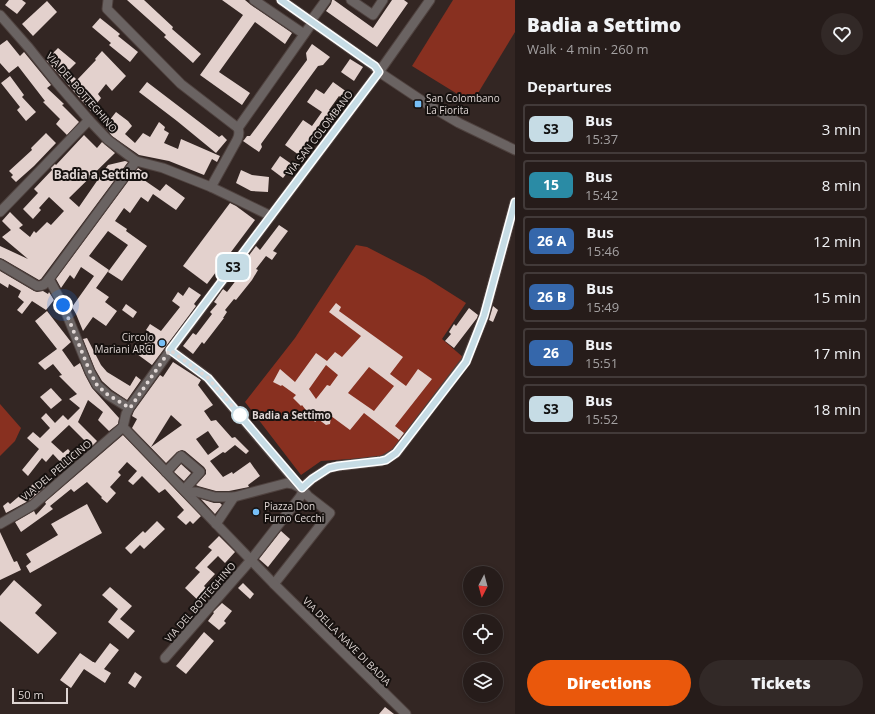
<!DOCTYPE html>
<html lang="en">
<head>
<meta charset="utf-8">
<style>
  :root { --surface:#261c1a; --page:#322927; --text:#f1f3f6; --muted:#a4a1a2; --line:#423a39; --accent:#ea580c }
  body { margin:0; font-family:"Open Sans",sans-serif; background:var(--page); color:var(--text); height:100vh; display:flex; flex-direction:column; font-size:15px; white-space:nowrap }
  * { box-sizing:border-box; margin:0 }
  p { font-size:13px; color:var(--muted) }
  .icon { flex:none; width:22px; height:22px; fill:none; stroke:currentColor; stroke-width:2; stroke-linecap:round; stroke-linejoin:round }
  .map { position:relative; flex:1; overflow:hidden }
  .details { display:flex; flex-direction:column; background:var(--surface); width:360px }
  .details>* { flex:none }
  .badge { padding:0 8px; border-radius:6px; font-size:14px; line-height:26px }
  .needle { width:26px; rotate:186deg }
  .buttons { position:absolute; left:463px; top:566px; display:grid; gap:8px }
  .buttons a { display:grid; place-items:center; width:40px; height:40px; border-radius:50%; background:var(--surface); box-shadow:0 2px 6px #0003,0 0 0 1px var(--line); font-size:20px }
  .scale { position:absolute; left:12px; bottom:10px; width:56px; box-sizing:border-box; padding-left:4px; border:2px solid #dfd6d4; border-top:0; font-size:11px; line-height:14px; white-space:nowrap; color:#dfd6d4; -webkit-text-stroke:3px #16110f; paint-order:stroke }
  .you { position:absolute; width:20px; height:20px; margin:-10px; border:3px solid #fff; border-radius:50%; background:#1a73e8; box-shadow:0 0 0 6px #1a73e833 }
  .map>.badge { position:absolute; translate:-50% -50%; box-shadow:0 0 0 2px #fff }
  h2 { padding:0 12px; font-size:15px; line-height:36px }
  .round { display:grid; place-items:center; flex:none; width:42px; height:42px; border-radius:21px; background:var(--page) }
  .head { display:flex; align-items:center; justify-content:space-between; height:68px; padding:0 12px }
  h1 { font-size:19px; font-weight:800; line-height:30px }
  .button { display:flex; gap:8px; margin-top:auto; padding:8px 12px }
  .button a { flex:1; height:46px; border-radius:24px; background:var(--accent); color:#fff; font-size:16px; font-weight:800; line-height:46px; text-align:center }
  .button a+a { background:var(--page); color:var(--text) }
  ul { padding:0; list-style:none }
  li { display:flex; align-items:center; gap:12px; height:50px; margin:0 8px 6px; padding:0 4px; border:2px solid var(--line); border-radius:4px }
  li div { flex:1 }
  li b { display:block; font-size:15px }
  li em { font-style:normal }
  li .badge { min-width:44px; font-weight:700; text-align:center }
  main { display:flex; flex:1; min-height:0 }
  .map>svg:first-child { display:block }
  .green { fill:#883020 }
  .building { fill:#e3d1cd; fill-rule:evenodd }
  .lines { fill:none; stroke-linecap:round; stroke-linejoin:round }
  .minor-casing { stroke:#4f423f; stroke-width:11 }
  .minor { stroke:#6a6362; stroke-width:9 }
  .line-casing { stroke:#fff; stroke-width:9 }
  .line { stroke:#c6dce5; stroke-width:6 }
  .walk { stroke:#dfd6d4; stroke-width:4; stroke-dasharray:0 7.2 }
  .poi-dot { fill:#77bff7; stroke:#16110f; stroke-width:1.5 }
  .stop-dot { fill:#fff; stroke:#c6dce5; stroke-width:2 }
  .labels { text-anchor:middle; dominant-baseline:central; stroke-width:4; stroke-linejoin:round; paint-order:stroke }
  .street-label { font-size:10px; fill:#dfd6d4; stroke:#16110f }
  .poi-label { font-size:10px; fill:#dfd6d4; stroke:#16110f; text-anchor:start }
  .stop-label { font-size:10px; font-weight:bold; fill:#dfd6d4; stroke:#16110f; text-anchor:start }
  .quarter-label { font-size:12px; font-weight:bold; fill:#dfd6d4; stroke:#16110f }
</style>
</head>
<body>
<main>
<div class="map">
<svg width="515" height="714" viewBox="0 0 515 714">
  <rect width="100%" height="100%" fill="#332623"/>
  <g class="green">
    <path d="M453,0h62v32l-43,71 -60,-37z"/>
    <path d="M356,245l11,2 58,30 41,26 -24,36 22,19 -72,92 -13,7 -58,4 -20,14 -56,-73 50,-64z"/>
    <path d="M0,404l21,24 -6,13 -15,15z"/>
  </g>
  <g class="building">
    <path d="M9,0h13l4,3 -9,11 -12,-9z"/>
    <path d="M127,0h17l29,27 -1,2 29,25 -8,9 -29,-26 2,-2z"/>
    <path d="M222,0h23l6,5 41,28 -7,11 -30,-22 -36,50 31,21 -8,12 -42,-30 43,-60z"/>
    <path d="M332,0h2l39,28 19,-28h12l4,3 -31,44 -51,-36 5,-7z"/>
    <path d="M47,1l10,11 -24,24 -11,-12z"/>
    <path d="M100,18l20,16 -2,2 20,16 -8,10 -21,-17 2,-2 -19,-16z"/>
    <path d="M7,40l13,16 4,-4 27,33 -4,3 17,16 -2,1 17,17 -12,13 -11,-11 4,-5 -17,-17 2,-1 -27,-35 -9,7 -9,-10v-18z"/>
    <path d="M312,44l18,13 -7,8 -5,1 -57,78 1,3 -3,5 -16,-11 1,-1 3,-4h3l57,-76 -1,-7z"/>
    <path d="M58,48l18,15 -8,8 9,9 19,-20 -1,-1 7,-8 24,25 -14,15 -6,-7 -8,10 3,4 -10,13 -45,-51z"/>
    <path d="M350,59l13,8 -9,14 -13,-9z"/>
    <path d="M10,76l14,19 -2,2 14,15 -10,9 -9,-11 3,-3 -19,-24z"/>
    <path d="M147,82l72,55 3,-2 5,5 -11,13 -39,-32 -38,-29z"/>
    <path d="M333,82l14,10 -4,7 -4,-3 -10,14 5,4 -7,10 -5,-3 -23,34 -14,-10 18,-25 9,6 10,-14 -15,-10 9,-13 8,5z"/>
    <path d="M116,112l12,9 4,5 -7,8 10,9 8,-10 7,4 9,-15 6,5 -1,3 5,3 -5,10 14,6 3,-10 39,17 -3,6 -5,-3 -8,16 -35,-14 -30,-6 -27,-19 -4,-5 -3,-5z"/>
    <path d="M46,133l10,10 -22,23 -18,16 -5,-5 2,-2 -4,-4 23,-21 -1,-2z"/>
    <path d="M84,135l13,13 5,-6 13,11 -46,45 10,9 29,-42 17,-4 3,1 -84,113 -3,4 -2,1 -36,-21 -3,-1v-12l28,13 -26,-22 9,-7 -9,-9 8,-9 13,13 -4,3 11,9 4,-6 2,2 11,-11 4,3 13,-14 -15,-14 -10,11 2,2 -8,9 -10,-10 15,-16 -4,-4 18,-19 -1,-2 4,-4 1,1z"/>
    <path d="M280,156l13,9 -10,13 -12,-9z"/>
    <path d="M138,168l10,7 -4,5 16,11 6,-7 19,14 -9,12 -23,-16 -5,8 -7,-5 -11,16 -6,-5 -9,13 12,8 -1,2 21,15 -25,35 -14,-9 20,-27 -20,-14 -19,25 20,14 -13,18 13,9 -4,5 12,9 -11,15 -13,-9 -10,14 -7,-17 -4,-7 22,-31 -13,-9 -7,12 -4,-4 -9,13 -5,-9z"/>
    <path d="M241,170l11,5 17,2 -1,15 -17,-1 -15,-8z"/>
    <path d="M230,203l6,3 19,14 -48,64 -24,-18z"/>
    <path d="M279,225l9,6 -15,20 4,2 -5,7 -6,-4 -10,13 2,1 -6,10 -16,20 -2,-1 -9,11 2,2 -4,6h1l-20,26 -2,-2 -9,12 -10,-8 10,-13 3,2 16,-21 -2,-2 7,-8 -3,-2 9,-13 4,3 17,-22h-1l7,-10 -3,-2 9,-12 4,4z"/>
    <path d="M0,271l34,20 3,1 6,-1 5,3 1,-2 5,8 -8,10 -14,-9 -10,13 -5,-4 7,-8 -6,-5 3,-6 -12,-7 -1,4 -8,-5z"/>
    <path d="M189,287l12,8 -7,9 2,2 -44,59 -15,-11 15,-20 -6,-4 4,-6 11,7 19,-24 -8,-6 6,-9 5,4z"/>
    <path d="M336,303l5,4 -2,4 64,46 -13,17 16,12 12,-17 14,10 -37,47 9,7 -5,7 -35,-27 -14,17 -19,-14 -1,8 -4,1 -8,-6 -3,3 -13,-17 -1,1 -8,-8 3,-3 -14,-10 -1,1 -8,-4 7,-13 15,13 21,-29 11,8 8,-9 7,5 19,-21 -32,-24zM326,365l12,10 -8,11 -3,-1 -11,14 -7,-10zM369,367l25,19 -20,25 -26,-18z"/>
    <path d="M126,304l11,8 -4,6 -11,-8z"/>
    <path d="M493,306l5,4 -5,12 -4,-2z"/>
    <path d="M469,308l9,7 -1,3 -23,30 -9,-7 6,-7 -2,-2 5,-8 2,2z"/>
    <path d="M47,311l24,31 -9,8 12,17 6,-4 5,12 7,13 27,30 -1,6 -9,7 -11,-11 5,-8 -15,-12 -10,22 19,19 -6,6 -22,-22 -18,17 12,11 5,-4 9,10 -11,9 -13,-14 -7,8 -4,-4 -14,18 -6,-6 17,-21 -12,-11 6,-6 7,6 10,-10 -9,-10 5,-5 9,10 8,-8 5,5 12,-12 -11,-9 8,-5 -18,-18 3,-1 -9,-11 -8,6 -7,-7 19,-14 -22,-28z"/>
    <path d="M87,338l14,27 6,7 23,14 6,-10 5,4 -14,20 -15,-10 -10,-9 -7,-12 -12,-30z"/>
    <path d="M173,362l28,18 -3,5 15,20 -9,6 7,10 5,-1 16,18 3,-1 14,14 -3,3 -11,-9 -10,8 -2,-1 -13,9 13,16 9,-5 1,2 17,-12 10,14 -12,9 1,2 -20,4h-13l-18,-5 -2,-1 10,-11v-4l-2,-3 -19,-16 -3,-1 -5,2 -11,11 -34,-35 5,-9 -5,-3 2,-5 26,-36 3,2zM171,415l11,10 -31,22zM208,431l11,16 -11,8 -12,-16z"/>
    <path d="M51,388l11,12 -11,9 -11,-12z"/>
    <path d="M123,435l78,81 -8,8 -3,-3 -4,4 -9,-8 7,-7 -19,-21 -6,4 -17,-17 -9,9 -5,-4 9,-10 -10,-9 -9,10 3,3 -11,12 6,6 -9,10 -6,-5 1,-1 -15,-15 -13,10 -3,-3 -21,17 3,3 -32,23 -6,-10 19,-11 2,4 10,-11 -1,-2z"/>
    <path d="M181,464l10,9 -7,8 -10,-9z"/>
    <path d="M38,480l7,7 -15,13 -24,13 -3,-7 5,-4 2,2z"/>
    <path d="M201,499l13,4h6l2,2 -7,9z"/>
    <path d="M87,504l15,29 -72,40 -4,-7 5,-4 -5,-8 32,-19 -7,-11z"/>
    <path d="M157,521l8,8 -21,20 -4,-4 -9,9 -6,-6 18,-17 2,2z"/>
    <path d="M281,531l9,8 -22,28 -9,-8z"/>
    <path d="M0,532l14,30 3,-1 4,9 -21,10z"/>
    <path d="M219,536l16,16 -10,11 -7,-7 -11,11 8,7 -11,12 6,6 -9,11 -16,-15 15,-16 -5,-4 17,-18 -4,-3z"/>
    <path d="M14,580l28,25 -7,8 22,20 -19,21 -38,-33v-25z"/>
    <path d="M243,583l11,11 -4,5 -12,-11z"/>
    <path d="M110,587l22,19 -12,13 15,12 -7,8 -20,-17 10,-13 -16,-14z"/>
    <path d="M222,603l10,8 -8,10 2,2 -7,7 -11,-9 6,-8 -1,-1z"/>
    <path d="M204,632l10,9 -28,33 -10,-8z"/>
    <path d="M110,643l9,7 -15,19 7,4 -6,10 -21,-14 -13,19 -11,-8 20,-27 13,9h1l1,1z"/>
    <path d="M135,672l7,5 -7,11 -7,-5z"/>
    <path d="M385,707l9,7h-15z"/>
  </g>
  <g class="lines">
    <defs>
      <g id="minor">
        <path d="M108,0l-1,9 74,75 57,44c2,5 1,8 -1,12l-26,47"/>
        <path d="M254,0l50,34"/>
        <path d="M281,0l92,65 6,7 51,34 29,17 56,27"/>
        <path d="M351,0l22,15 10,-15"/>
        <path d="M0,15l29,33 28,35 32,37 19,20 28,21 27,7 48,19 60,29"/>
        <path d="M238,128l72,-102 3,-8 13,-18"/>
        <path d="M0,212l89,-92"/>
        <path d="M0,264l37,22c7,0 8,-2 12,-7"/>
        <path d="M170,350l38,28 100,118 22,17 -56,71"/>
        <path d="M129,408l-21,-13 -11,-10 -7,-13 -27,-67 -14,-26 87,-118"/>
        <path d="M123,427l3,-13 3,-6 48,-67 202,-269 51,-72"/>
        <path d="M123,427l151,157 132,130"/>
        <path d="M166,472l15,-16 19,16 -16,18"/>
        <path d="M302,488l10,-9 17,-11 9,-2 43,-5 5,-2 10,-6 70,-92 18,-45 31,-114"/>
        <path d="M186,492h11l18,5h19l53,-14 6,1 8,4"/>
        <path d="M0,524l33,-19 90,-78"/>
        <path d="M216,524l18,-27"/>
        <path d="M165,658l86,-98 49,-63 2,-4v-5"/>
      </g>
    </defs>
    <use href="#minor" class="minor-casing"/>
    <use href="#minor" class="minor"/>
  </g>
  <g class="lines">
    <defs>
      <path id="line" d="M281,0l88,62 6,4 4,6 -209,278 38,28 94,110 10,-9 17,-11 9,-2 43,-5 5,-1 10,-7 70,-91 18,-46 31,-114"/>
    </defs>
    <use href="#line" class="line-casing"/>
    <use href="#line" class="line"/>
    <path class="walk" d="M63,305l27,67 7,13 11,10 22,13 40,-58 38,28 32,37"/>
  </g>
  <g class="poi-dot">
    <rect x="414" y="100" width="8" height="8" rx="2"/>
    <circle cx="162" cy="343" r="4"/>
    <circle cx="256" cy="512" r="4"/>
  </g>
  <circle class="stop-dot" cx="240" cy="415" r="8"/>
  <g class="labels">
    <g class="street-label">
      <text transform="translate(82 92) rotate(49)">VIA DEL BOTTEGHINO</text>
      <text transform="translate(319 133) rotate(-53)">VIA SAN COLOMBANO</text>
      <text transform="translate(56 470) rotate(-40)">VIA DEL PELLICINO</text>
      <text transform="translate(200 602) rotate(-49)">VIA DEL BOTTEGHINO</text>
      <text transform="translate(347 641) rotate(45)">VIA DELLA NAVE DI BADIA</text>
    </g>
    <g class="poi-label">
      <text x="426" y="98">San Colombano<tspan x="426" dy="12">La Fiorita</tspan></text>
      <text x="154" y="337" text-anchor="end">Circolo<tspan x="154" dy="12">Mariani ARCI</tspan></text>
      <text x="264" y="506">Piazza Don<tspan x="264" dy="12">Furno Cecchi</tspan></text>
    </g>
    <g class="stop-label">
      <text x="252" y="415">Badia a Settimo</text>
    </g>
    <g class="quarter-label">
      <text x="101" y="174">Badia a Settimo</text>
    </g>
  </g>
</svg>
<div class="buttons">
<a><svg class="needle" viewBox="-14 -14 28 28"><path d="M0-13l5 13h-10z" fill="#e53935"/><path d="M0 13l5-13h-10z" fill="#a4a1a2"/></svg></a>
<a><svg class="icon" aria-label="locate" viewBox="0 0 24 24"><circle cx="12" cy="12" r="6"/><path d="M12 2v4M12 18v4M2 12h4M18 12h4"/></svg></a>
<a><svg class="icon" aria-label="layers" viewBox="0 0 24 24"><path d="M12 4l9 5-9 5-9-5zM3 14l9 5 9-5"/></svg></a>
</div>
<div class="scale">50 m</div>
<div class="you" style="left:63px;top:305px"></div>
<b class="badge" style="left:233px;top:267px;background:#c6dce5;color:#111">S3</b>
</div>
<section class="details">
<div class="head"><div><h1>Badia a Settimo</h1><p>Walk · 4 min · 260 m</p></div><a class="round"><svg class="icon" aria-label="heart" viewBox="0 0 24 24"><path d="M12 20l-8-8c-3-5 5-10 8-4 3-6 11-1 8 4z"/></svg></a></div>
<h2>Departures</h2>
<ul>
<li><span class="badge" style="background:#c6dce5;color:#111">S3</span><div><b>Bus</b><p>15:37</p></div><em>3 min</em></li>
<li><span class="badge" style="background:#2a8ba5;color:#fff">15</span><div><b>Bus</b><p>15:42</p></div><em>8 min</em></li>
<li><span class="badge" style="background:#3567ab;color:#fff">26 A</span><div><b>Bus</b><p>15:46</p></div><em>12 min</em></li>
<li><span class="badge" style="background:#3567ab;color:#fff">26 B</span><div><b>Bus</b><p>15:49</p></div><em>15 min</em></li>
<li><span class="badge" style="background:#3567ab;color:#fff">26</span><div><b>Bus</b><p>15:51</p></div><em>17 min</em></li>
<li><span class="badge" style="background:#c6dce5;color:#111">S3</span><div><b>Bus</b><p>15:52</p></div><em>18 min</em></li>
</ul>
<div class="button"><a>Directions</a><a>Tickets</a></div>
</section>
</main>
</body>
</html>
